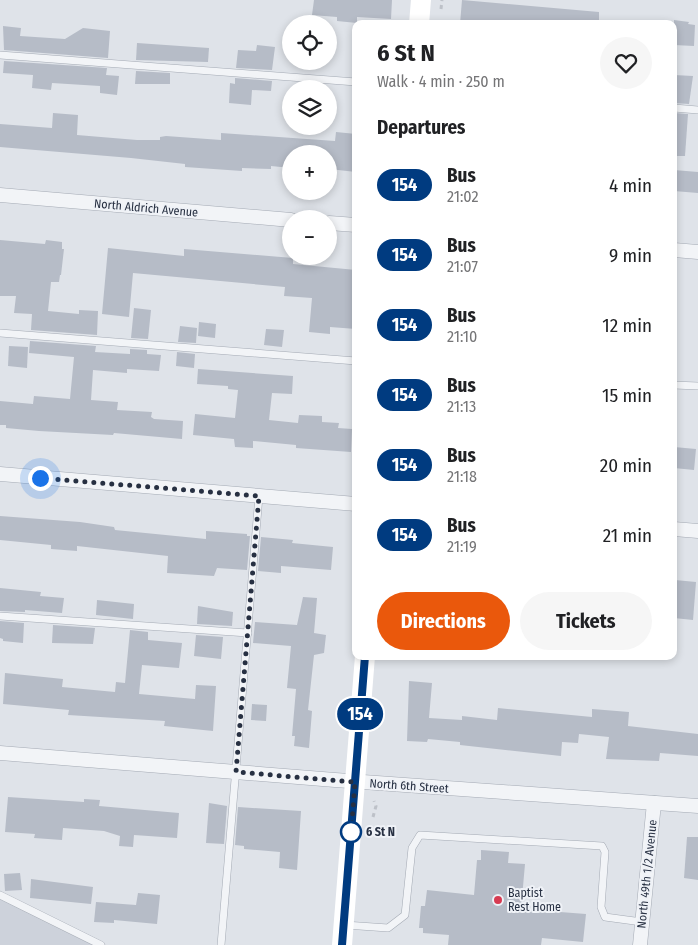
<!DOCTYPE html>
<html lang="en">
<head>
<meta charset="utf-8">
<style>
  :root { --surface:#fff; --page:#f6f6f6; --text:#202124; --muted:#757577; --accent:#ea580c }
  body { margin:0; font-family:"Fira Sans Condensed",sans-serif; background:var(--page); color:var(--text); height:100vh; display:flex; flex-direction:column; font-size:19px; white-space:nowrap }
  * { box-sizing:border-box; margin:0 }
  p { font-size:16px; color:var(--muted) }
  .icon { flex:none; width:28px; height:28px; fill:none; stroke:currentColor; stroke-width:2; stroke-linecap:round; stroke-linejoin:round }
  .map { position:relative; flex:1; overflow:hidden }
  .sheet { position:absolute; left:352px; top:20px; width:325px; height:640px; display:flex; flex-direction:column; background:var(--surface); border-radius:10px; box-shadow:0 2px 8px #0003 }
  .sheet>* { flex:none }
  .badge { padding:0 10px; border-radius:16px; font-size:18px; line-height:32px }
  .buttons { position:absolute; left:282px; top:15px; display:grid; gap:10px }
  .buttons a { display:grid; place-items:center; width:55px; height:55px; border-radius:50%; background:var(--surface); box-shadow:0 2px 8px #0003; font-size:25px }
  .you { position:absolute; width:25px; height:25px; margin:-12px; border:4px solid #fff; border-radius:50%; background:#1a73e8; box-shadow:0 0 0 8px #1a73e833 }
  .map>.badge { position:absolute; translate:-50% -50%; box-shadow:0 0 0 2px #fff }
  h2 { padding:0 25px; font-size:19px; line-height:45px }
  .round { display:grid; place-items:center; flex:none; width:52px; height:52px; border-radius:26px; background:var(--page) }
  .overview { display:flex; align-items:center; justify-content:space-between; height:85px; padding:0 25px }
  h1 { font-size:24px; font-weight:700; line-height:38px }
  .cta { display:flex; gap:10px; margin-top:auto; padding:10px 25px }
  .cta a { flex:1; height:58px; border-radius:30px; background:var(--accent); color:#fff; font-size:20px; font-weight:700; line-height:58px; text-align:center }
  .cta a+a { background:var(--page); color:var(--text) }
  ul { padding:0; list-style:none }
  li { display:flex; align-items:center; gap:15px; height:70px; padding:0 25px }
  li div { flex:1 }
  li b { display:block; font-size:19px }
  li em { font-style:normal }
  li .badge { min-width:55px; font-weight:700; text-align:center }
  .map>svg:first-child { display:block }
  .built { fill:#cdd2db }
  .building { fill:#b6bcc7 }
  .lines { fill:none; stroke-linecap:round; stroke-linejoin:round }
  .lane-casing { stroke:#a4aab4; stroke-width:8 }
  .street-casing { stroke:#a4aab4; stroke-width:15 }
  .path { stroke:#bdc1c8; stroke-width:3; stroke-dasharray:4 4; stroke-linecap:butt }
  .lane { stroke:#f2f4f7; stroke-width:7 }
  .street { stroke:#f2f4f7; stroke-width:14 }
  .secondary { stroke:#fff; stroke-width:20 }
  .line-casing { stroke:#fff; stroke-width:11 }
  .line { stroke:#003b80; stroke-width:8 }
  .walk { stroke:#273042; stroke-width:5; stroke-dasharray:0 9 }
  .stop-dot { fill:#fff; stroke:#003b80; stroke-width:2.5 }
  .poi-dot { fill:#d73b52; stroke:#eff2f7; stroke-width:2 }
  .labels { text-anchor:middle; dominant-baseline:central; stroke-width:4; stroke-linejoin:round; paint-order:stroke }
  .street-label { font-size:12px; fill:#273042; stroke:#eff2f7 }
  .stop-label { font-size:12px; font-weight:bold; fill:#273042; stroke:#eff2f7; text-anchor:start }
  .poi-label { font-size:12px; fill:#273042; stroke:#eff2f7; text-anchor:start }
</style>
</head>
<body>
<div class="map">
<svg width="698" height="945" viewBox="0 0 698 945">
  <rect width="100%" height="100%" fill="#dfe3e9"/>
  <path class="built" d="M0,898l97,47h-97z"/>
  <g class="building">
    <path d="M314,0h78l-1,19 -34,-2v6l-20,-2v-4l-25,-2z"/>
    <path d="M462,0l137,12v12h-139z"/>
    <path d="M674,20l15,2 -1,2 7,1 -1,21 -20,-1z"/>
    <path d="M3,26l18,2 -1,8 45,3 18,-11 27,3 -2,27 -104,-8z"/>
    <path d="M137,43l72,5 -1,14 -72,-2z"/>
    <path d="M257,45l18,2 -3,23 -36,-2 2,-18 18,1z"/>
    <path d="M4,61l103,7 -1,7 13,1 -2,19 -17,-2v-7l-48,-3 -1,7 -19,-2 1,-13 -30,-2z"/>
    <path d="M136,71l34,2v11h-35z"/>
    <path d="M674,75l19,1 -4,28 -15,-1z"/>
    <path d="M235,78l37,3 -1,10 -19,-1 -1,15 -22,-2 1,-20 5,1z"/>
    <path d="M53,113l25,2 -1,20 60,5h23v-3l6,-1 55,4v-7l114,8 1,-9 20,2v38l-27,-3v-15h-38v14l-20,-2v3l-29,-1v3l-57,-4v-3l-54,-6 -131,-11v-23l52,4z"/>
    <path d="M674,113l14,1 -3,42h-11z"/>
    <path d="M674,170l24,2v21l-24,-2z"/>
    <path d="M0,240l45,4 1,-4 16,2v7h2l-3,26h-1l-1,7h-8l-3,29 31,3v-4l19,1 -1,24 -66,-5 1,-16 -18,-1 2,-17h-16z"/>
    <path d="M108,248l76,8v-7l109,9v6l63,6v59l-26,-2v7l-21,-2 3,-34 -28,-2 1,-9 -152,-14 -4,44 -27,-3z"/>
    <path d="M134,308l17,2 -3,29 -17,-1z"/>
    <path d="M199,322l17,2 -1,14 -17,-2z"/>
    <path d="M180,326l17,2 -1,15 -18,-1z"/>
    <path d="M266,329l18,1 -2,17 -18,-2z"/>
    <path d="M30,341l66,5 -1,6 35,2v-5l17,1v4l14,1 -2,16 -32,-2v4l-34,-3 -2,30 27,2 -1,8 35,2 -1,5 3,2 29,2 -1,18 -68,-6 -1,2 -74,-4 -33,-3v-3h-6v-24l33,3 1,-8 36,3 4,-42 -45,-4z"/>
    <path d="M9,346l19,1 -1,21 -19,-2z"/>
    <path d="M177,352l18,2 -1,14 -18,-2z"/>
    <path d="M198,369l95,7 -1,18 -20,-1 -3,27 29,3 1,-8 23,1v6l17,1 -1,5 14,1 -1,23 -55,-4v-3l-43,-4v7l-18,-1 -1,-8 -41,-4 2,-21 40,4 3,-28 -10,-1v-3l-31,-2z"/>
    <path d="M674,447l22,2 -2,21 -20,-2z"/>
    <path d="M0,516l80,6 34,5 1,3 91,9v-8l41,3v2h3l-3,34 -30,-2 -3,8 -47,-3 1,-17 -91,-10v5l-26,-2v-4l-51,-5z"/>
    <path d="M261,537l32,3 -1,3 41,4 -2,23 -50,-4v7l-23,-2z"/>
    <path d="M675,580l21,2 -3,38 -19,-2z"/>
    <path d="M0,588l41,4 -1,4 24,2 -2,15 -37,-3v2l-25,-1z"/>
    <path d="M303,597l14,1 -3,35 12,2 -2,18 -10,2 -6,55 4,1 -3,37 -15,-2 1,-10h-3l4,-47 -9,-1 4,-42 -38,-3 2,-21 42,3z"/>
    <path d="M97,600l37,4 -1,15 -37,-4z"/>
    <path d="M198,606l35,6 -1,14 -35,-2z"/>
    <path d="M0,621l24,2 -1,20 -20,-2v-2l-3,-1z"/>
    <path d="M53,625l42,3 -2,16 -41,-1z"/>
    <path d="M130,630l18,2v8l34,3 -3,25 -37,-3 -3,29 56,5 1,-14 20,1 -3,45 -49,-5 1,-5 -97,-6 1,-5 -66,-6 2,-31 58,6 -1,8 53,5 1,-10 9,1z"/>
    <path d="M196,635l27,2 -2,22 -27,-3z"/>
    <path d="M409,681l23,2 -3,35 33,2v-4l35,4 1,-12 94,9v-8l37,3 -1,14 70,8v22l-38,-3 -1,8 -53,-2 3,-22 -30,-3 -1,9 -16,-1 -1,14 -101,-11v-3l-32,-3 -1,3 -20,-1z"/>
    <path d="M252,704l15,1 -1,16 -15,-1z"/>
    <path d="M8,797l76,5v-3l16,1 -1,6 80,7 -2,25 -43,-3 -1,12 -14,-1 1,-10 -16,-5 -41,-3 -1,12 -28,-2 1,-4 -30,-2z"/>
    <path d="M209,803l18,3 -3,38 -18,-1z"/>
    <path d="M238,807l63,4 -4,59 -18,-2 1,-16 -36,-3v-3l-9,-1z"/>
    <path d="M687,837h11v43l-14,-2z"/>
    <path d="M481,850l28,2 -1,11 17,1 -4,45 65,5 -3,28 -41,-4 -1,7h-93l1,-10 -26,-2v-5h-4l2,-22h4l2,-16 47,5 3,-35h4z"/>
    <path d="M20,873l2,17 -17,1 -1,-17z"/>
    <path d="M31,879l62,8 -2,17 -61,-6z"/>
    <path d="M138,893l22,2 -3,29 -43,-4v3l-20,-1 2,-20 40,3z"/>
  </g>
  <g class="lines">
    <defs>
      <g id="lane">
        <path d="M0,55l356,27"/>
        <path d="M674,108l24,2"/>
        <path d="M0,333l356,28"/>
        <path d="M674,385l24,1"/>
        <path d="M0,616l248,17"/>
        <path d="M0,895l101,50"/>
        <path d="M345,925l43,3 17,-13 7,-67 8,-13 182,11 3,6 -4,55 4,10 37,5"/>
        <path d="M221,945l38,-449"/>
      </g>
      <g id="street">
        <path d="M0,195l291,25"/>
        <path d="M329,223l27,2"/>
        <path d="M674,250l24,2"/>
        <path d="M0,474l356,30"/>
        <path d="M674,529l24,2"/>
        <path d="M0,753l335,27 363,26"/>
        <path d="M640,945l14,-142"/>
      </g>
    </defs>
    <use href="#lane" class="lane-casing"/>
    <use href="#street" class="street-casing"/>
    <g class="path">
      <path d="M441,9l1,-9"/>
      <path d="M373,817l3,-11 -2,-5"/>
    </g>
    <use href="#lane" class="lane"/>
    <use href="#street" class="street"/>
    <g class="secondary">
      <path d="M419,24l2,-24"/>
      <path d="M342,945l23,-289"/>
    </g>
  </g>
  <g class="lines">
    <defs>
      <path id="line" d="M342,945l23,-289"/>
    </defs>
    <use href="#line" class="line-casing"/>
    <use href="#line" class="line"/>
    <path class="walk" d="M40,478l219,18 -23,276 119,10 -4,54v-4"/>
  </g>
  <circle class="stop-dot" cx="351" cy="832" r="10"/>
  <circle class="poi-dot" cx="498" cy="900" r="5"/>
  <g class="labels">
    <g class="street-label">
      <text transform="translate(146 208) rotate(5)">North Aldrich Avenue</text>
      <text transform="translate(409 786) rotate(4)">North 6th Street</text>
      <text transform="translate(647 874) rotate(-84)">North 49th 1/2 Avenue</text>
    </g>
    <g class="stop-label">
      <text x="366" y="832">6 St N</text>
    </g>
    <g class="poi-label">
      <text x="508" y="893">Baptist<tspan x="508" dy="14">Rest Home</tspan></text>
    </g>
  </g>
</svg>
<div class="buttons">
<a><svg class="icon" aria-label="locate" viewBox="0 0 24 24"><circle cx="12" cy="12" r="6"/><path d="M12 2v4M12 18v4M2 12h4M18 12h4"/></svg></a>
<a><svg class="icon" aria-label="layers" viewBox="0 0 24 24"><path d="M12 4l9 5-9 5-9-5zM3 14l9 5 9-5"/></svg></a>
<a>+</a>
<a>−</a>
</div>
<div class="you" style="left:40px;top:478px"></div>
<b class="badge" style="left:360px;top:714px;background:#003b80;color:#fff">154</b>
<section class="sheet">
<div class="overview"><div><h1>6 St N</h1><p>Walk · 4 min · 250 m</p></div><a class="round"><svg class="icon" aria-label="heart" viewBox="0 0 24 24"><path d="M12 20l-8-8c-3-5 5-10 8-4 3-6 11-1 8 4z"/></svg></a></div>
<h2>Departures</h2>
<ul>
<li><span class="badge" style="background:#003b80;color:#fff">154</span><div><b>Bus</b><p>21:02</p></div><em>4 min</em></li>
<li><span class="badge" style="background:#003b80;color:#fff">154</span><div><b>Bus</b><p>21:07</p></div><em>9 min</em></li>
<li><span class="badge" style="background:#003b80;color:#fff">154</span><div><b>Bus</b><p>21:10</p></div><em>12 min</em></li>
<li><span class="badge" style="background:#003b80;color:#fff">154</span><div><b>Bus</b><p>21:13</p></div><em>15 min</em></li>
<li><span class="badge" style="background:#003b80;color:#fff">154</span><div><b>Bus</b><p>21:18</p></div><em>20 min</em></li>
<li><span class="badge" style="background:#003b80;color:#fff">154</span><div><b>Bus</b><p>21:19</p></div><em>21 min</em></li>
</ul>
<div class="cta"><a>Directions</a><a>Tickets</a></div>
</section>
</div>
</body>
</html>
